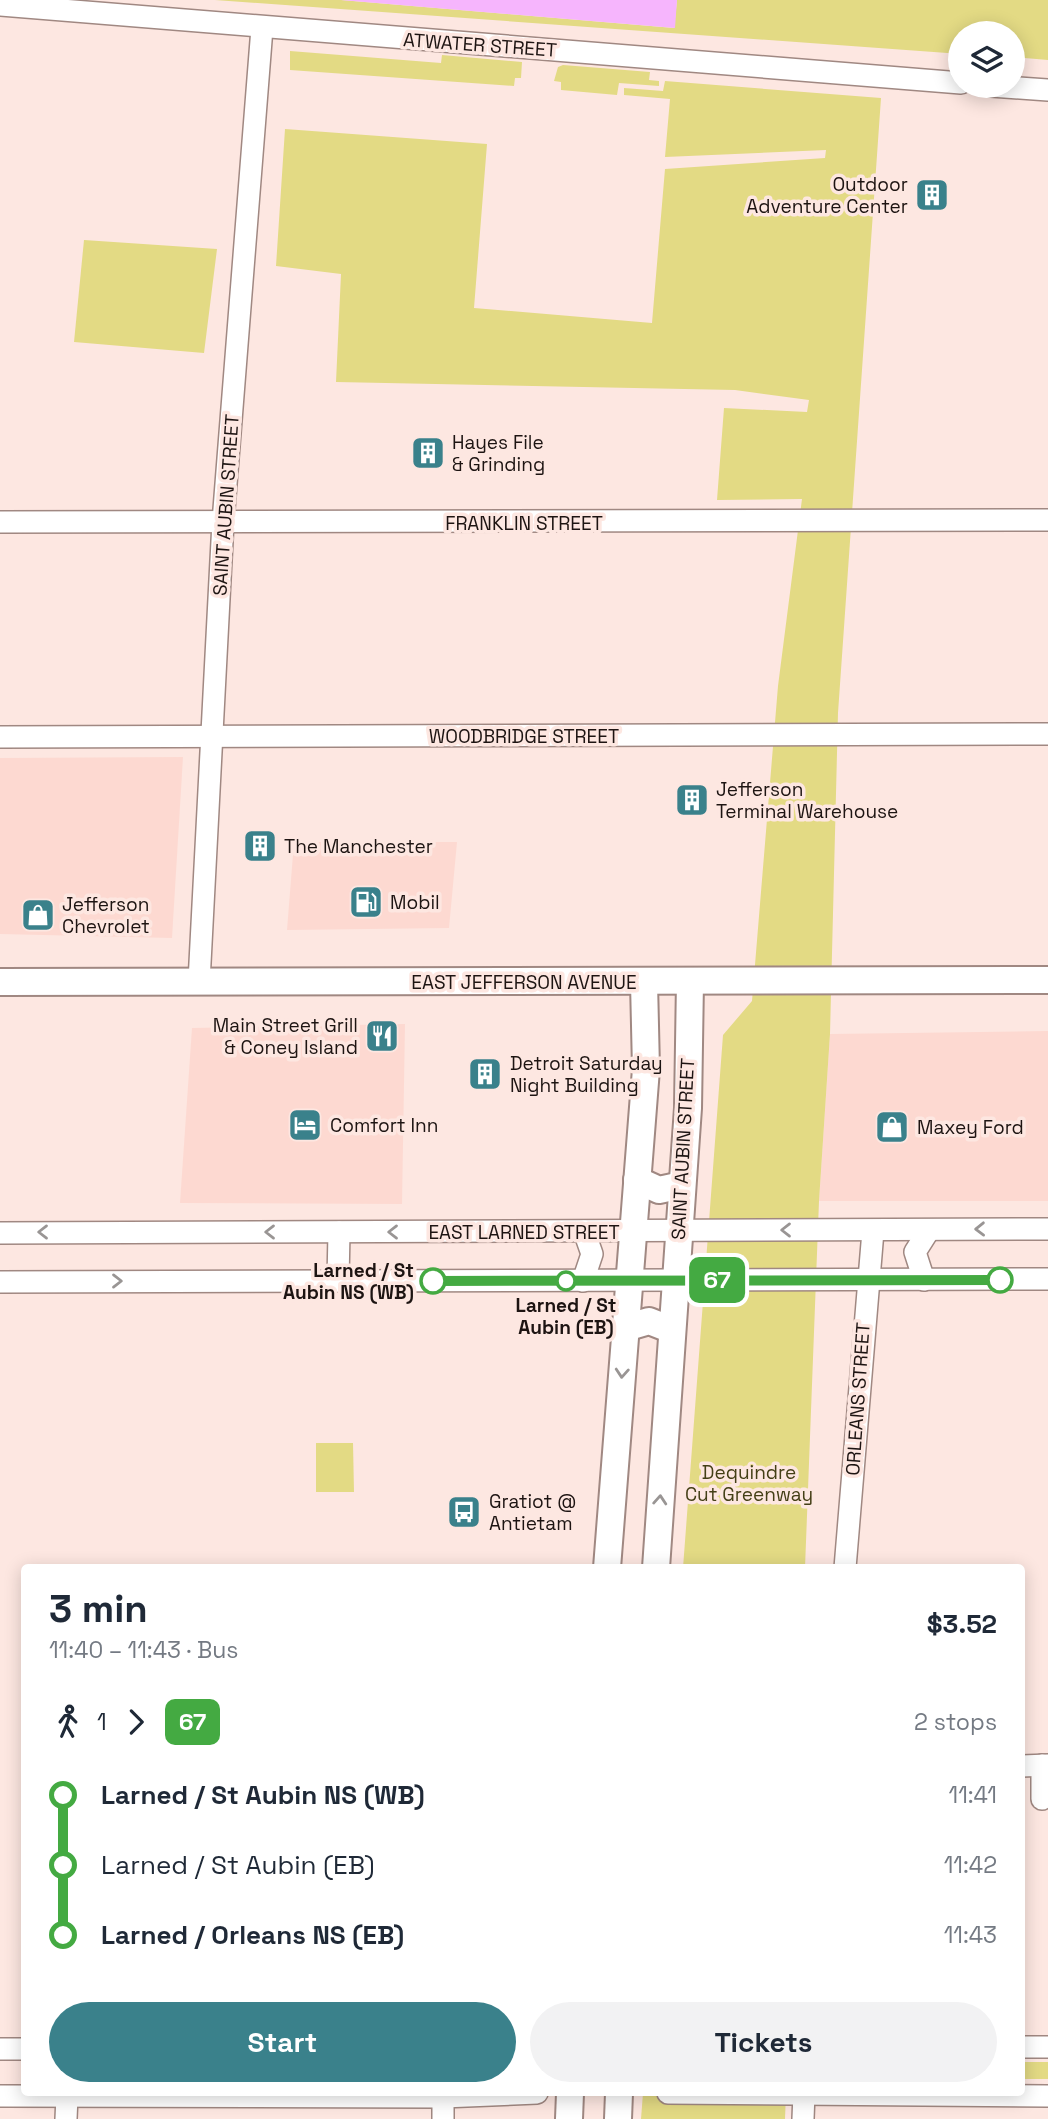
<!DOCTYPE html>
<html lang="en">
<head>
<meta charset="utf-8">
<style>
  :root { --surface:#fff; --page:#f2f2f3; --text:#1f2937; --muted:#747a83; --accent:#3a818b }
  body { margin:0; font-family:"Space Grotesk",sans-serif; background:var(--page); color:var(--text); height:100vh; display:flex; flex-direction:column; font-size:26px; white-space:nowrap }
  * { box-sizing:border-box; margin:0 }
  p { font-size:23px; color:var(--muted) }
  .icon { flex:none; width:38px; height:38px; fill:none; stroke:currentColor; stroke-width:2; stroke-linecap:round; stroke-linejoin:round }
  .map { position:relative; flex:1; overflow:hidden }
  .drawer { position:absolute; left:21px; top:1564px; width:1004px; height:532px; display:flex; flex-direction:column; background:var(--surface); border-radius:7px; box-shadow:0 4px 18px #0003 }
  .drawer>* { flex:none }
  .badge { padding:0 14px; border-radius:10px; font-size:24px; line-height:46px }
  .controls { position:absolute; left:948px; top:21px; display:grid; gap:14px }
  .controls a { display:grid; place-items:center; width:77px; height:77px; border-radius:50%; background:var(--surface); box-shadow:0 4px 18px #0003; font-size:35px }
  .map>.badge { position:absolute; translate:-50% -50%; box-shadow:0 0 0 4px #fff }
  .legs { display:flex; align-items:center; gap:10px; height:77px; padding:0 28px; font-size:23px }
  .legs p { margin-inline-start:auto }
  .head { display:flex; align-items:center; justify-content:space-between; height:119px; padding:0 28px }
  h1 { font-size:38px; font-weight:700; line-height:52px }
  .cta { display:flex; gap:14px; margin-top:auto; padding:14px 28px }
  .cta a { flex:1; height:80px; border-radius:42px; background:var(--accent); color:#fff; font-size:28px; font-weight:700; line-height:80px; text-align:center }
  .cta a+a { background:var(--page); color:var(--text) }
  ul { padding:0 28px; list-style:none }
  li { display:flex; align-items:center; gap:24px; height:70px; font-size:26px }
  li i { display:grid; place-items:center; width:10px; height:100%; margin:0 9px; background:currentColor }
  li i::after { content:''; width:18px; height:18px; margin:-9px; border:5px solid; border-radius:50%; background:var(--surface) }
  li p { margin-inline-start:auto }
  li:first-child i { background:linear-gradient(#0000 50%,currentColor 0) }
  li:last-child i { background:linear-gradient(currentColor 50%,#0000 0) }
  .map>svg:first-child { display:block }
  .built { fill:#fdd9d1 }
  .green { fill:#e3da84 }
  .water { fill:#f6b5fd }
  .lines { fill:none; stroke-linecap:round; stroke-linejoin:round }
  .minor-casing { stroke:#a08882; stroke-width:24 }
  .major-casing { stroke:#a08882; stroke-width:30 }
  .minor { stroke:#fff; stroke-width:21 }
  .major { stroke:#fff; stroke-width:26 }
  .oneway { stroke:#999594 }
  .line-1-casing { stroke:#fff; stroke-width:16 }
  .line-1 { stroke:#44aa42; stroke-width:10 }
  .stop-1-dot { fill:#fff; stroke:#44aa42; stroke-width:3.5 }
  .labels { text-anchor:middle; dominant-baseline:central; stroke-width:7; stroke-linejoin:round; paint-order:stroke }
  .street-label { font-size:19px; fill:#1d1412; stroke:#fde7e1 }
  .poi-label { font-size:19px; fill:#1d1412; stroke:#fde7e1; text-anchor:start }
  .stop-label { font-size:19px; font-weight:bold; fill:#1d1412; stroke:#fde7e1; text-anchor:end }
  .park-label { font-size:19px; fill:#443f16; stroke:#fde7e1 }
</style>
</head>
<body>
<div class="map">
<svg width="1048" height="2119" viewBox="0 0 1048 2119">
  <rect width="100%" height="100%" fill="#fde7e1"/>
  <g class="built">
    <path d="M183,757l-11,181 -172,-4v-176z"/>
    <path d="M294,842h163l-8,86 -162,2z"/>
    <path d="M405,1024l-3,180 -222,-1 12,-175z"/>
    <path d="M1048,1031v170h-229l11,-167z"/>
  </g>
  <g class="green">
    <path d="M215,0h126l333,28 3,-28h371v60l-35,-3v-24h-52v21z"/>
    <path d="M290,51l151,12 1,-8 80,7 -1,16h-6l-1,8 -224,-16z"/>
    <path d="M563,65l87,7 -1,8 10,1v5l-40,-3 -2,12 -56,-5v-8l-7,-1 4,-14z"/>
    <path d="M665,81l216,17 -43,615 -8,321 -11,167 -14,367h-122l40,-533 29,-34 26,-315 24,-187 -85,1 7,-92 83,4 2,-12 -74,-10 -399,-8 5,-108 -65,-8 9,-137 202,15 -13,164 178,15 13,-154 160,-11 1,-8 -161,7 5,-58 -46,-4v-7l39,3z"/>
    <path d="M84,240l133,9 -13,104 -130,-11z"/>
    <path d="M316,1443h37l1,49h-38z"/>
    <rect x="1022" y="2062" width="26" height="17"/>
    <path d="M643,2093h143l-1,26h-144z"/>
  </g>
  <path class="water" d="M341,0h336l-2,28z"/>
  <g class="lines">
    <defs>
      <g id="minor">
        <path d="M0,5l961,78"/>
        <path d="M991,86l57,4"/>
        <path d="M0,522l1048,-2"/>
        <path d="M0,737l1048,-3"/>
        <path d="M199,982l24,-460 39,-494"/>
        <path d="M0,1233l1048,-4"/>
        <path d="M924,1280l-9,-28 14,-22"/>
        <path d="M338,1281l1,-49"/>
        <path d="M583,1281l9,-27 -8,-23"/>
        <path d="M0,1282l1048,-3"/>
        <path d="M845,1568l28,-337"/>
        <path d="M1022,1766l26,-1"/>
        <path d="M1042,1799v-34"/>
        <path d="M1022,2047h26"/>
        <path d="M0,2049h24"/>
        <path d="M668,2093l380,3"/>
        <path d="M0,2096l443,1 94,-4"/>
        <path d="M66,2119l1,-23"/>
        <path d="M443,2119v-22"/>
        <path d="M803,2119l1,-26"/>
      </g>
      <g id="major">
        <path d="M0,982l1048,-2"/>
        <path d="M637,1180l22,10 23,-5"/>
        <path d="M625,1328l24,-7 23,9"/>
        <path d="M607,1568l39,-499 -2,-87"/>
        <path d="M656,1568l32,-460 2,-127"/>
        <path d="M569,2119l1,-26"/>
        <path d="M618,2119l1,-26"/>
      </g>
    </defs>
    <use href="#minor" class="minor-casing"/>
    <use href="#major" class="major-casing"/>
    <use href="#minor" class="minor"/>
    <use href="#major" class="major"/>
  </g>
  <defs><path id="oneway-chevron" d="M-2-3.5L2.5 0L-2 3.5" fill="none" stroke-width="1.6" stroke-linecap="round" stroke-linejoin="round" transform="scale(1.75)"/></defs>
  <g class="oneway">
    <use href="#oneway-chevron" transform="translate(980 1229) rotate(179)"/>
    <use href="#oneway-chevron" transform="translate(786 1230) rotate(180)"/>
    <use href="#oneway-chevron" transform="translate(43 1232) rotate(180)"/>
    <use href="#oneway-chevron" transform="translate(270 1232) rotate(180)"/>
    <use href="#oneway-chevron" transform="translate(393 1232) rotate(180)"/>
    <use href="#oneway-chevron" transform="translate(117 1281)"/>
    <use href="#oneway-chevron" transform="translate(622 1373) rotate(94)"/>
    <use href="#oneway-chevron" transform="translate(660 1500) rotate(-86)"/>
  </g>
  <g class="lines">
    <defs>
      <path id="line-1" d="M433,1281l567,-1"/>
    </defs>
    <use href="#line-1" class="line-1-casing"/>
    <use href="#line-1" class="line-1"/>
  </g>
  <defs>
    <symbol id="building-square" viewBox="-11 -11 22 22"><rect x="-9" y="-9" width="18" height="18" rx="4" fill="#3a818b" stroke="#fde7e1"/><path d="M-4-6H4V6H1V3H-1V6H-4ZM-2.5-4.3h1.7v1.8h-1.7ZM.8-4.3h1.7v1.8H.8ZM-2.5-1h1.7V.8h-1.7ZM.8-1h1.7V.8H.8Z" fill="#fff"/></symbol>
    <symbol id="fuel-square" viewBox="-11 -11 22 22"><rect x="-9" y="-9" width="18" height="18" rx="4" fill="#3a818b" stroke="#fde7e1"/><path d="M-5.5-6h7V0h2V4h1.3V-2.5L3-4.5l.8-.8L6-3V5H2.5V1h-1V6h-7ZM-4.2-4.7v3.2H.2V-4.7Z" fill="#fff"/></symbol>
    <symbol id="shop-square" viewBox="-11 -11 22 22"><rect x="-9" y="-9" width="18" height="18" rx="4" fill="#3a818b" stroke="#fde7e1"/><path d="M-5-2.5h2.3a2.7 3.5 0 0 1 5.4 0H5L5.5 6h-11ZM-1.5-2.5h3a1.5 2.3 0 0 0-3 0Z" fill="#fff"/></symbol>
    <symbol id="restaurant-square" viewBox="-11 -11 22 22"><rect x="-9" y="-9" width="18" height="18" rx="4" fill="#3a818b" stroke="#fde7e1"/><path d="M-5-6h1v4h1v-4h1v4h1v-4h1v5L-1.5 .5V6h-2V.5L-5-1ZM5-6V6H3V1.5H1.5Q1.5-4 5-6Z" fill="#fff"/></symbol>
    <symbol id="hotel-square" viewBox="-11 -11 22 22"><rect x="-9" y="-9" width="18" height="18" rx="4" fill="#3a818b" stroke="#fde7e1"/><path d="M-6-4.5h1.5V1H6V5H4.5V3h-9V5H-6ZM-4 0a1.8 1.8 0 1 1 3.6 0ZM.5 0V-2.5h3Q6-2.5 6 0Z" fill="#fff"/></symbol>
    <symbol id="bus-square" viewBox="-11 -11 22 22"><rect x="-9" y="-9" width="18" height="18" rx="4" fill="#3a818b" stroke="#fde7e1"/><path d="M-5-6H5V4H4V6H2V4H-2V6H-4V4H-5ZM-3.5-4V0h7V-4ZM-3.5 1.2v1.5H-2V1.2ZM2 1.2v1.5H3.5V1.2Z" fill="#fff"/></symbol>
  </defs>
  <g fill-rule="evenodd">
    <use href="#building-square" x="913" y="176" width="38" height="38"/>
    <use href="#building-square" x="409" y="434" width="38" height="38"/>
    <use href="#building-square" x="673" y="781" width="38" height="38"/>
    <use href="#building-square" x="241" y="827" width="38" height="38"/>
    <use href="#fuel-square" x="347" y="883" width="38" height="38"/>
    <use href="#shop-square" x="19" y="896" width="38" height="38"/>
    <use href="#restaurant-square" x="363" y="1017" width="38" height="38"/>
    <use href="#building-square" x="466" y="1055" width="38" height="38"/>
    <use href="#hotel-square" x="286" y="1106" width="38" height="38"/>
    <use href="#shop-square" x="873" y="1108" width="38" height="38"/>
    <use href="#bus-square" x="445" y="1493" width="38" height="38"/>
  </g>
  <g class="stop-1-dot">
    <circle cx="1000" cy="1280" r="12"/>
    <circle cx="433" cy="1281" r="12"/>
    <circle cx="566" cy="1281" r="9"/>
  </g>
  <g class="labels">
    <g class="street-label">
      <text transform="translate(480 45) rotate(4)">ATWATER STREET</text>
      <text transform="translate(226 505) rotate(-86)">SAINT AUBIN STREET</text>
      <text x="524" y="523">FRANKLIN STREET</text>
      <text x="524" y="736">WOODBRIDGE STREET</text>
      <text x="524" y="982">EAST JEFFERSON AVENUE</text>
      <text transform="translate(683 1149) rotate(-87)">SAINT AUBIN STREET</text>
      <text x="524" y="1232">EAST LARNED STREET</text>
      <text transform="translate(858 1399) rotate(-86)">ORLEANS STREET</text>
    </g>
    <g class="poi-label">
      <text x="908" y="184" text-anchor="end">Outdoor<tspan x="908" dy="22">Adventure Center</tspan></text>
      <text x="452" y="442">Hayes File<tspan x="452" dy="22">&amp; Grinding</tspan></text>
      <text x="716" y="789">Jefferson<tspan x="716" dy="22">Terminal Warehouse</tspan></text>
      <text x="284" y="846">The Manchester</text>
      <text x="390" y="902">Mobil</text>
      <text x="62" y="904">Jefferson<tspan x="62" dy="22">Chevrolet</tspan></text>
      <text x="358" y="1025" text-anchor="end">Main Street Grill<tspan x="358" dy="22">&amp; Coney Island</tspan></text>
      <text x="510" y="1063">Detroit Saturday<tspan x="510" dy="22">Night Building</tspan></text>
      <text x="330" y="1125">Comfort Inn</text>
      <text x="917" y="1127">Maxey Ford</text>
      <text x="489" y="1501">Gratiot @<tspan x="489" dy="22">Antietam</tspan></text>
    </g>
    <g class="stop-label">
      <text x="414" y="1270">Larned / St<tspan x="414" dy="22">Aubin NS (WB)</tspan></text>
      <text x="566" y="1305" text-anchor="middle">Larned / St<tspan x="566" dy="22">Aubin (EB)</tspan></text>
    </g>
    <g class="park-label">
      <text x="749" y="1472">Dequindre<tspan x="749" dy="22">Cut Greenway</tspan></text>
    </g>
  </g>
</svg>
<div class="controls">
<a><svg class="icon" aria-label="layers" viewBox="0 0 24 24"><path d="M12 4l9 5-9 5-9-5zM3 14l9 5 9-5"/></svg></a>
</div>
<b class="badge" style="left:717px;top:1280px;background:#44aa42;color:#fff">67</b>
<section class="drawer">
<div class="head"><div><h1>3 min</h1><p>11:40 – 11:43 · Bus</p></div><b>$3.52</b></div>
<div class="legs"><svg class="icon" aria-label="walk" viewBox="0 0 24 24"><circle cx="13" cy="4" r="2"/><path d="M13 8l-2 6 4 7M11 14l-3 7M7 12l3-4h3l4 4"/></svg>1<svg class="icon" aria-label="forward" viewBox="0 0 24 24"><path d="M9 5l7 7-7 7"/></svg><b class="badge" style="background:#44aa42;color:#fff">67</b><p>2 stops</p></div>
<ul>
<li><i style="color:#44aa42"></i><b>Larned / St Aubin NS (WB)</b><p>11:41</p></li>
<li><i style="color:#44aa42"></i><span>Larned / St Aubin (EB)</span><p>11:42</p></li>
<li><i style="color:#44aa42"></i><b>Larned / Orleans NS (EB)</b><p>11:43</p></li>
</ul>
<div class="cta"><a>Start</a><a>Tickets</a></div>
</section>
</div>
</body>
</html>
